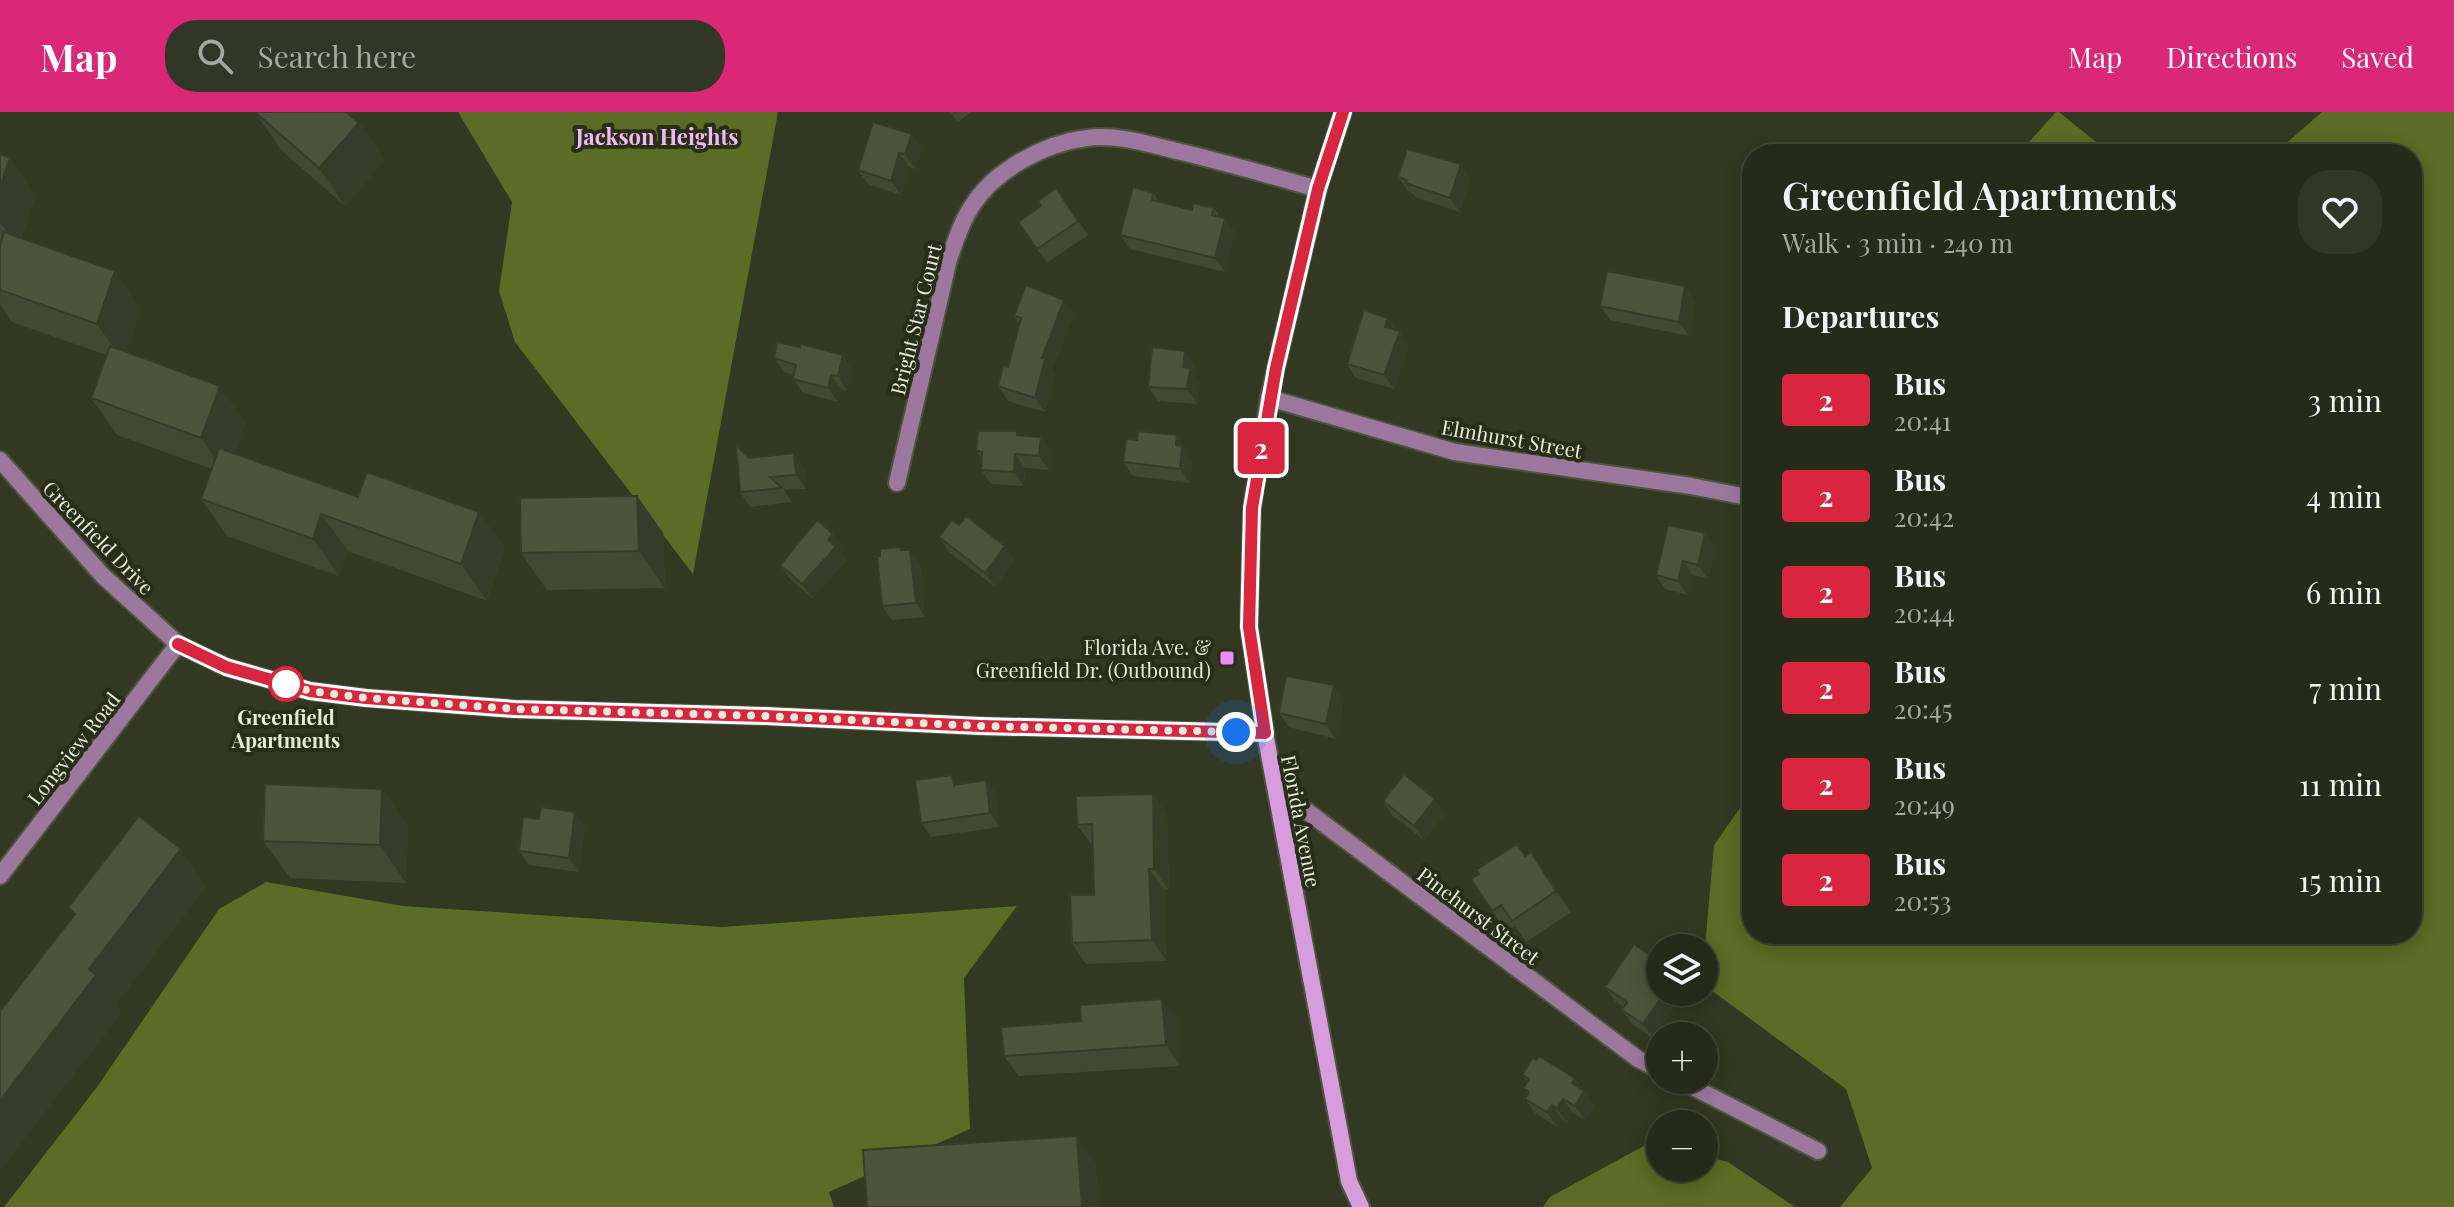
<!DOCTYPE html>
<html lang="en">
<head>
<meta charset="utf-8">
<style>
  :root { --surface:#262a19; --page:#323626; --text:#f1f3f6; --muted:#a4a7a2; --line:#424638; --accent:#db2777 }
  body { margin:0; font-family:"Playfair Display",serif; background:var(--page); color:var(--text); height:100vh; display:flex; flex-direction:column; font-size:30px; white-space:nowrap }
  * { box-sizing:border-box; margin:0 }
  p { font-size:26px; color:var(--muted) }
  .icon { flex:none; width:44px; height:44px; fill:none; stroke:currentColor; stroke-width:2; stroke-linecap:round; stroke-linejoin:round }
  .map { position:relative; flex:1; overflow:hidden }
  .drawer { position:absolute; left:1742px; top:32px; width:680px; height:800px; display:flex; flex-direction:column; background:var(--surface); border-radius:32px; box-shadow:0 4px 20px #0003,0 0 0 2px var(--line) }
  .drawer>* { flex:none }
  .badge { padding:0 16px; border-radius:6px; font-size:28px; line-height:52px }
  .fabs { position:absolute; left:1646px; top:822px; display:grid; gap:16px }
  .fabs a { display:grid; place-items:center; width:72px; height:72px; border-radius:50%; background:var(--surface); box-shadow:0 4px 20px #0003,0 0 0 2px var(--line); font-size:40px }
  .you { position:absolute; width:40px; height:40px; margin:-20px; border:6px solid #fff; border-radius:50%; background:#1a73e8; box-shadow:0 0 0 12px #1a73e833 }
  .map>.badge { position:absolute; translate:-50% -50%; box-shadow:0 0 0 4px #fff }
  h2 { padding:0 40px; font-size:30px; line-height:72px }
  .round { display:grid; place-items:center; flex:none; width:84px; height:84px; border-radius:32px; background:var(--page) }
  .overview { display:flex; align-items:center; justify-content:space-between; height:136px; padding:0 40px }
  h1 { font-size:38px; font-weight:600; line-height:60px }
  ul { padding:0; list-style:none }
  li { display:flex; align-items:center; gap:24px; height:96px; padding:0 40px }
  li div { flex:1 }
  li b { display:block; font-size:30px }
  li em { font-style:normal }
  li .badge { min-width:88px; font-weight:700; text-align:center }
  header { display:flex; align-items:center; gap:48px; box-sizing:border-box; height:112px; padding:0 40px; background:var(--accent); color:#fff }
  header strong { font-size:38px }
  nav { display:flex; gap:44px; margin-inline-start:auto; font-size:28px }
  .search { width:560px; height:72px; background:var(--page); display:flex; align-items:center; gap:20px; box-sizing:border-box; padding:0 28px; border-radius:32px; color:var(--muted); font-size:30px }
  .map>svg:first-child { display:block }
  .forest { fill:#5b6c24 }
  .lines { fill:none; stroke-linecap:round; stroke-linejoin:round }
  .minor-casing { stroke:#4f543f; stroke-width:20 }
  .secondary-casing { stroke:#4f543f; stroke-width:20 }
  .minor { stroke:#9c789f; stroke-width:16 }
  .secondary { stroke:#d69cdb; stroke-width:16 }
  .wall { fill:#424834 }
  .shaded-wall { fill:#363b2a }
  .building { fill:#4d543c; stroke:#363b2a; stroke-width:2 }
  .line-casing { stroke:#fff; stroke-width:18 }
  .line { stroke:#d7263d; stroke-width:12 }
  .walk { stroke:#e6eadc; stroke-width:8; stroke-dasharray:0 14.4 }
  .poi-dot { fill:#ee8bf7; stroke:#282e17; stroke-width:3 }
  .stop-dot { fill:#fff; stroke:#d7263d; stroke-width:4 }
  .labels { text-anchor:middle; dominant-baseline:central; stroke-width:8; stroke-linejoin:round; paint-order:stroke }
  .street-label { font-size:20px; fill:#e6eadc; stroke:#282e17 }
  .poi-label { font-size:20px; fill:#e6eadc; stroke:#282e17; text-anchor:end }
  .stop-label { font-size:20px; font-weight:bold; fill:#e6eadc; stroke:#282e17 }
  .neighbourhood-label { font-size:22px; font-weight:bold; fill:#f1baf5; stroke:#282e17 }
</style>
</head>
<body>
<header>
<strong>Map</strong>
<div class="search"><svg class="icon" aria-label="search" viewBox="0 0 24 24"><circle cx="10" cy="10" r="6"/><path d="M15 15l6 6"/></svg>Search here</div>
<nav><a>Map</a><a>Directions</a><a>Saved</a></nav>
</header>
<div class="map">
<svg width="2454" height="1095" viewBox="0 0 2454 1095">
  <rect width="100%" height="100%" fill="#323821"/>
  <g class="forest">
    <path d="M458,0h320l-85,462 -178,-232 -16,-51 13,-89z"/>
    <path d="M2056,0h3l52,42h-80l-2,-12z"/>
    <path d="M2322,0h132v1095h-614l32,-39 -26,-79 -142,-104v-27l10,-113 38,-54v143h660v-780h-138z"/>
    <path d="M266,770l137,24 319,21 295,-21 -53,72 6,151 -141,63 5,15h-830l93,-120 122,-178z"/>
    <path d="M1651,1030l9,3v23h44v-12l24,6 67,45h-252l7,-10z"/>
  </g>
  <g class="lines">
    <defs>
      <g id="minor">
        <path d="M1269,286l186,54 236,34 61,12"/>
        <path d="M0,348l103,116 75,68 48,23 84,24 56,7 149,11 250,7 216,10 284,7"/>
        <path d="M897,371l52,-224c7,-19 13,-39 25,-56 24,-35 72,-60 113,-65 30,-4 61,6 90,13 47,11 94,25 141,38"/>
        <path d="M1276,676l362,271 22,11"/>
        <path d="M0,764l178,-232"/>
        <path d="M1679,968l139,71"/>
      </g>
      <path id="secondary" d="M1343,0l-25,77 -49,209 -17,110 -3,119 16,106 84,448 12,26"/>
    </defs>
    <use href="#minor" class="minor-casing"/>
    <use href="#secondary" class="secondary-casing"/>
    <use href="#minor" class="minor"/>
    <use href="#secondary" class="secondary"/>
  </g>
  <g class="wall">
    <path d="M255,0l104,11 26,37 -40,46 -64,-56z"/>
    <path d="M950,0h21l-13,10z"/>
    <path d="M912,22l10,14 -7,21 -6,-2 -8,28 -33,-11 -10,-14z"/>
    <path d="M0,42l36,41 -15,43 120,70 -15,44 120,71 -11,31 123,43 121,15 26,37 -18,52 -139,-50 -9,25 -112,-40 -26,-37 11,-30 -95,-34 -26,-37 15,-43 -94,-33 -12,-17 1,-63 -1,-1z"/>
    <path d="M1398,65l72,2 -10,33 -45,-15 -3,-4 -4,-2z"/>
    <path d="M1056,76l32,47 -41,28 -29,-41 23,-16z"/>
    <path d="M1153,81l6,9 33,8 22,-2 6,9 15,15 -10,40 -95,-23 -10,-14z"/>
    <path d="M1695,188l-6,36 -79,-16 -10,-14z"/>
    <path d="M1074,202l-22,56 3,4 -10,38 -37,-11 -10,-15 10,-19 11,-44 -5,-7z"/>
    <path d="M1388,206l21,28 -15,43 -38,-11 -9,-14z"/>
    <path d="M1185,239l10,14 -1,9 6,8 -3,22 -39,-3 -10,-14z"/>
    <path d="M774,246l78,12 -5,21 -6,-2 -3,13 -35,-9 -10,-14 1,-4 -10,-3z"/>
    <path d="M1019,323l22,2 10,14 -2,19 -24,-2 -1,18 -33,-2 -10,-14 1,-11 -6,-8z"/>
    <path d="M1177,323l10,14 -1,3 6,9 -2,22 -57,-7 -10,-14 14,-22z"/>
    <path d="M749,346l55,9 2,22 -22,1 8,12 -42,5 -10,-15z"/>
    <path d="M637,384l26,37 2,55 -118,2 -26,-37z"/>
    <path d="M1705,421l10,14 -7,32 -15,-4 -5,20 -23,-6 -9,-14z"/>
    <path d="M833,422l10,14 -3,4 6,9 -34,37 -22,-19 -10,-14z"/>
    <path d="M939,425l76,23 -20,27 -46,-35z"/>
    <path d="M900,435l3,3 17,14 5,53 -33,3 -10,-14 -2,-50z"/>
    <path d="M1344,587l-8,40 -47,-12 -10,-14z"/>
    <path d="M986,668l10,14 4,33 -69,10 -10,-14z"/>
    <path d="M382,677l26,37 -2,57 -116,-5 -27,-37z"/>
    <path d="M1153,682l14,21 2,75h-5l3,71 -81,3 -14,-21 22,-48 -1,-50h-1l-15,-20z"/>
    <path d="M1383,689l62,12 -21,27 -32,-25z"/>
    <path d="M585,714l-6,46 -50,-7 -10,-14z"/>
    <path d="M1525,743l21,18 25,39 -45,30 -11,-16 -9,6 -35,-53z"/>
    <path d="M1605,875l66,5 7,10 -25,36 -21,-14 -10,-14 2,-3 -9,-6z"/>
    <path d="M1177,908l3,46 -162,10 -14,-20z"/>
    <path d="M1522,963l53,3 19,27 -9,15 -12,-7 -6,10 -5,-4 -5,8 -22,-14 -10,-14 3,-4 -5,-7 4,-6z"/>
  </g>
  <g class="shaded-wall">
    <path d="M359,11l26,37 -40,46 -26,-38z"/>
    <path d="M912,22l10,14 -7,21 -10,-15z"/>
    <path d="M899,41l10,14 -8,28 -10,-14z"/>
    <path d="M10,46l26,37 -18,53 -18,-26v-35z"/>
    <path d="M1461,52l9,15 -10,33 -10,-14z"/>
    <path d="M1225,106l10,14 -10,40 -10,-14z"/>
    <path d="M115,159l26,37 -18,53 -26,-37z"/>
    <path d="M1685,174l10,14 -6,36 -10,-14z"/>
    <path d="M1064,188l10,14 -22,56 3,4 -10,38 -10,-14 7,-40z"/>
    <path d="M1388,206l9,14 -12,-5z"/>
    <path d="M1400,219l9,15 -15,43 -10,-14z"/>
    <path d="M1185,239l10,14 -1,9 6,8 -3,22 -10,-15 -4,-22z"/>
    <path d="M843,243l9,15 -5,21 -9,-15z"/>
    <path d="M831,263l10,14 -3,13 -10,-14z"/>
    <path d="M220,274l26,37 -19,52 -26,-37z"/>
    <path d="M1177,323l10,14 -1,3 6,9 -2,22 -10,-14 -4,-24z"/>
    <path d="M1041,325l10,14 -2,19 -10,-14z"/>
    <path d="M794,341l10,14 2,22 -10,-14z"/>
    <path d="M1015,342l10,14 -1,18 -10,-14z"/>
    <path d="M637,384l26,37 2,55 -26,-37z"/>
    <path d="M479,400l26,37 -18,52 -26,-37z"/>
    <path d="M321,402l27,37 -9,25 -26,-37z"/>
    <path d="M1705,421l10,14 -7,32 -10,-14z"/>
    <path d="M833,422l10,14 -3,4 6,9 -34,37 -10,-14 26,-44z"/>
    <path d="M1005,434l10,14 -20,27 -10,-14z"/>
    <path d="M910,438l10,14 5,53 -9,-14z"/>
    <path d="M1683,449l10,14 -5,20 -10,-14z"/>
    <path d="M1334,573l10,14 -8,40 -10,-15z"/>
    <path d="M986,668l10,14 4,33 -10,-14z"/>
    <path d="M382,677l26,37 -2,57 -26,-38z"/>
    <path d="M1153,682l14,21 2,75 -15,-21z"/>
    <path d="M1435,687l10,14 -21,27 -10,-14z"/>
    <path d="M575,700l10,14 -6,46 -10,-14z"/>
    <path d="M181,737l26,37 -90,118 5,9 -122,158v-70l89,-132z"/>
    <path d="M1531,740l15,21 25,39 -15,-21z"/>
    <path d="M1149,757l15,21 3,71 -15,-21z"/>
    <path d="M1665,880h6l7,10 -25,36 -10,-14z"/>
    <path d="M1162,887l15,21 3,46 -14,-21z"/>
    <path d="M1575,966l19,27 -9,15 -10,-14 -3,-23z"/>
    <path d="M1563,987l10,14 -6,10 -10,-14z"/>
    <path d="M1552,993l10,14 -5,8 -10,-15z"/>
    <path d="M1077,1024l19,27 3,44h-17z"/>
  </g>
  <g class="building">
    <path d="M255,0h91l13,11 -40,45z"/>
    <path d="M873,10l39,12 -7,20 -6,-1 -8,28 -33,-11z"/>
    <path d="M1407,37l54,15 -11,34 -45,-15 2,-3 -9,-3z"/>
    <path d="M0,42l10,4 -10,29z"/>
    <path d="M1133,75l20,6 -1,7 40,10 1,-7 21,5 -2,7 13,3 -10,40 -95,-23z"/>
    <path d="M1056,76l22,33 -41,28 -19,-27 23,-16 -3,-5z"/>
    <path d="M4,120l111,39 -18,53 -97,-34v-45z"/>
    <path d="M1607,159l78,15 -6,36 -79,-16z"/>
    <path d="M1026,173l38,15 -22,58 3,1 -10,39 -37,-12 5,-20 5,1 13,-49 -7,-2z"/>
    <path d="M1364,198l24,8 -3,9 15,4 -16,44 -37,-11z"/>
    <path d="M777,230l23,5 1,-3 42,11 -5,21 -7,-1 -3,13 -35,-9 3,-14 -22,-7z"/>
    <path d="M110,234l110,40 -19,52 -110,-40z"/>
    <path d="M1152,235l33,4 -2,16 7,1 -3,21 -39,-2z"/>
    <path d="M978,319h39v4l24,2 -2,19 -24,-2 -1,18 -33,-2 1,-18 -6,-1z"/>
    <path d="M1138,319l39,4 -1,10 6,1 -2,23 -57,-7 3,-23 11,1z"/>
    <path d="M736,333l13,13 45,-5 2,22 -26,2 12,11 -42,4z"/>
    <path d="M219,336l139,49 9,-25 112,40 -18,52 -140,-50 -8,25 -112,-40z"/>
    <path d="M637,384l2,55 -118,2 -1,-55z"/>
    <path d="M966,404l39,30 -20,27 -46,-36 13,-17 7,5z"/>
    <path d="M817,408l16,14 -5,6 8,7 -34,37 -22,-19z"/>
    <path d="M1668,413l37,8 -7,32 -15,-4 -5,20 -22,-6z"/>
    <path d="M900,435l1,3h9l6,53 -34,3 -5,-50h3v-7z"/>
    <path d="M1286,564l48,9 -8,39 -47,-11z"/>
    <path d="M1404,662l31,25 -21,27 -31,-25z"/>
    <path d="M952,663l2,10 32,-5 4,33 -69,10 -6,-43z"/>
    <path d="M265,672l117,5 -2,56 -117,-4z"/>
    <path d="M1153,682l1,75h-5l3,71 -80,3 -2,-48h24l-2,-71 -15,1 -1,-29z"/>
    <path d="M541,695l34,5 -6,46 -50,-7 4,-34 16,2z"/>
    <path d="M139,704l42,33 -92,120 7,6 -96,126v-90l75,-97 -7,-6z"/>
    <path d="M1517,732l8,12 6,-4 25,39 -44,30 -11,-16 -9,6 -21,-32 8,-5 -3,-4z"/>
    <path d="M1634,832l26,18v11l-4,6 4,3v10h5l-22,32 -21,-14 5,-8 -22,-15z"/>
    <path d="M1162,887l4,46 -162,11 -3,-29 80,-6 -1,-16z"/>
    <path d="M1539,944l36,22 -3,5 12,8 -9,15 -12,-7 -6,10 -5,-4 -5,7 -22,-13 4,-7 -6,-4 6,-9 -7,-4 11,-18 3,3z"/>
    <path d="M1077,1024l5,71h-215l-4,-57z"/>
  </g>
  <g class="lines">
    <defs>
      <path id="line" d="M178,532l48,23 84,24 56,7 149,11 250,7 216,10 284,7 -16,-106 3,-119 24,-140 42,-179 25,-77"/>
    </defs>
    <use href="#line" class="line-casing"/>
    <use href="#line" class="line"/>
    <path class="walk" d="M286,572l-4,-1 28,8 56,7 149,11 250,7 216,10 255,6"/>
  </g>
  <rect class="poi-dot" x="1219" y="538" width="16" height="16" rx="4"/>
  <circle class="stop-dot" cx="286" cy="572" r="16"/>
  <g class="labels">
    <g class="street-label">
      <text transform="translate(915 207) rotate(-76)">Bright Star Court</text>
      <text transform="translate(1512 326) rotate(10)">Elmhurst Street</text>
      <text transform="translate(99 425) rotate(46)">Greenfield Drive</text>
      <text transform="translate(73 636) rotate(-52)">Longview Road</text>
      <text transform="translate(1302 709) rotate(79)">Florida Avenue</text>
      <text transform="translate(1479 803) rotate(37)">Pinehurst Street</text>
    </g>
    <g class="poi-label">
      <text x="1211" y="534">Florida Ave. &amp;<tspan x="1211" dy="23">Greenfield Dr. (Outbound)</tspan></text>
    </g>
    <g class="stop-label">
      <text x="286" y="604">Greenfield<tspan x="286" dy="23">Apartments</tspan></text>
    </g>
    <g class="neighbourhood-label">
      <text x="657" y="24">Jackson Heights</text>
    </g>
  </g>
</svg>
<div class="fabs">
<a><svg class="icon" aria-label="layers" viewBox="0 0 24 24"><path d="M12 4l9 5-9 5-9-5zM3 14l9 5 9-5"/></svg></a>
<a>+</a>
<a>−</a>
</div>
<div class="you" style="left:1236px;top:620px"></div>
<b class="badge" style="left:1261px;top:336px;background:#d7263d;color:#fff">2</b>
<section class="drawer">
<div class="overview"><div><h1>Greenfield Apartments</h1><p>Walk · 3 min · 240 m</p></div><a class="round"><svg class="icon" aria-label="heart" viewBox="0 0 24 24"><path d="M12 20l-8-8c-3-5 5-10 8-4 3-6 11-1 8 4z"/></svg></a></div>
<h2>Departures</h2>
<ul>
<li><span class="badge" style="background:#d7263d;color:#fff">2</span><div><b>Bus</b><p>20:41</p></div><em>3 min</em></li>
<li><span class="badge" style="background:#d7263d;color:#fff">2</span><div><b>Bus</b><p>20:42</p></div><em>4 min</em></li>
<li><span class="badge" style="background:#d7263d;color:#fff">2</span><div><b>Bus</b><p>20:44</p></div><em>6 min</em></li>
<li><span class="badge" style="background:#d7263d;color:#fff">2</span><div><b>Bus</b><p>20:45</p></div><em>7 min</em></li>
<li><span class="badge" style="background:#d7263d;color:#fff">2</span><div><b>Bus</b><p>20:49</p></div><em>11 min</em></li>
<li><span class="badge" style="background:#d7263d;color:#fff">2</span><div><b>Bus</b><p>20:53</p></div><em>15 min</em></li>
</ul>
</section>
</div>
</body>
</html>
